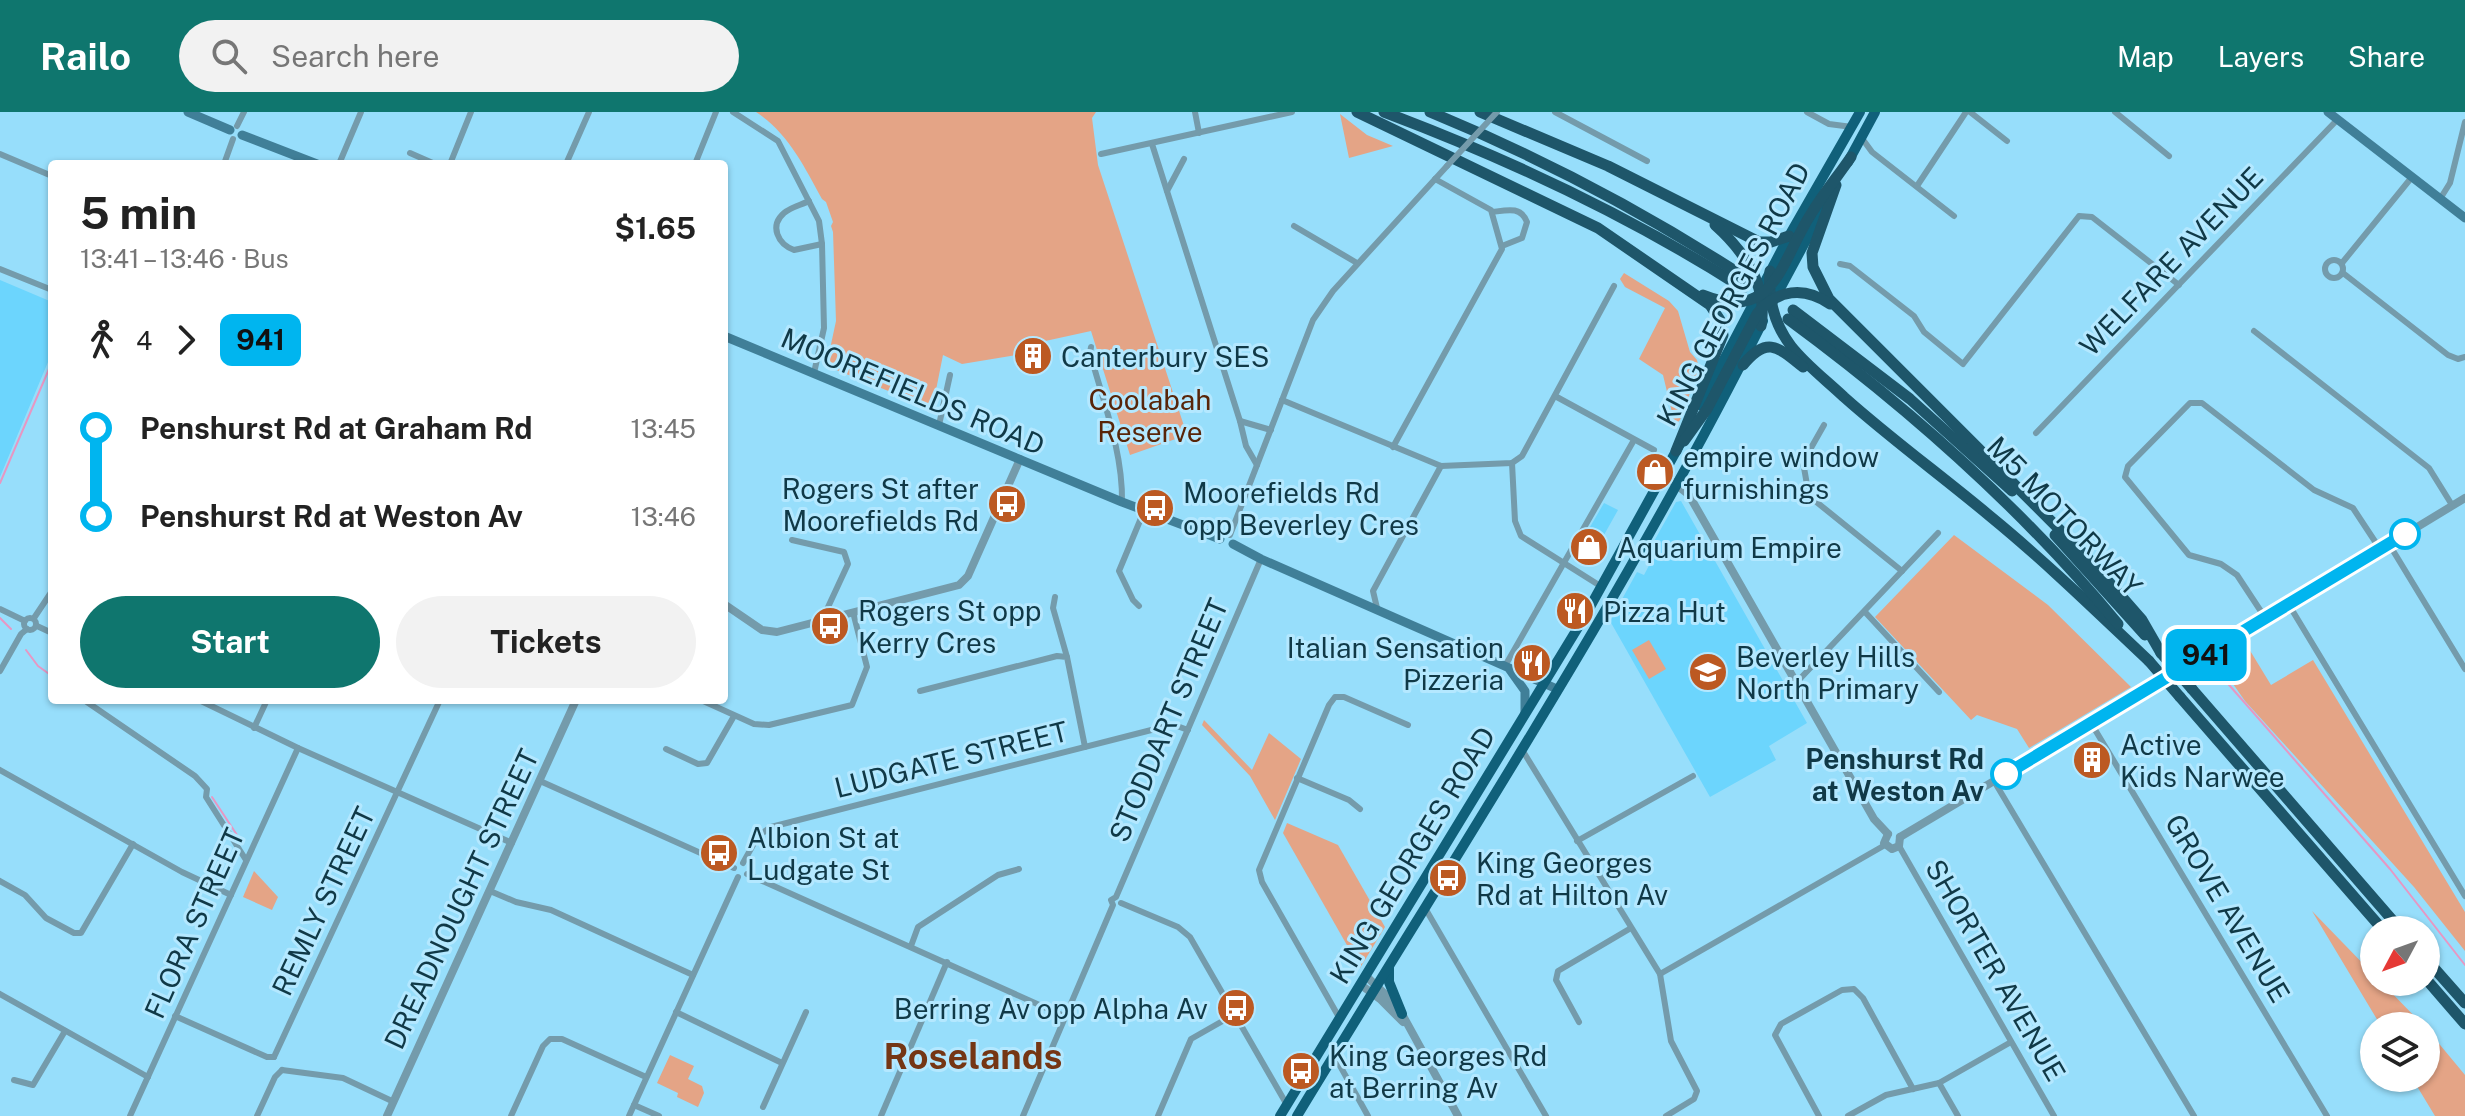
<!DOCTYPE html>
<html lang="en">
<head>
<meta charset="utf-8">
<style>
  :root { --surface:#fff; --page:#f2f2f2; --text:#222; --muted:#767676; --accent:#0f766e }
  body { margin:0; font-family:"Public Sans",sans-serif; background:var(--page); color:var(--text); height:100vh; display:flex; flex-direction:column; font-size:30px; white-space:nowrap }
  * { box-sizing:border-box; margin:0 }
  p { font-size:26px; color:var(--muted) }
  .icon { flex:none; width:44px; height:44px; fill:none; stroke:currentColor; stroke-width:2; stroke-linecap:round; stroke-linejoin:round }
  .map { position:relative; flex:1; overflow:hidden }
  .panel { position:absolute; left:48px; top:48px; width:680px; height:544px; display:flex; flex-direction:column; background:var(--surface); border-radius:8px; box-shadow:0 2px 6px #0004 }
  .panel>* { flex:none }
  .badge { padding:0 16px; border-radius:12px; font-size:28px; line-height:52px }
  .needle { width:52px; rotate:229deg }
  .fabs { position:absolute; left:2360px; top:804px; display:grid; gap:16px }
  .fabs a { display:grid; place-items:center; width:80px; height:80px; border-radius:50%; background:var(--surface); box-shadow:0 2px 6px #0004; font-size:40px }
  .map>.badge { position:absolute; translate:-50% -50%; box-shadow:0 0 0 4px #fff }
  .legs { display:flex; align-items:center; gap:12px; height:88px; padding:0 32px; font-size:26px }
  .legs p { margin-inline-start:auto }
  .headline { display:flex; align-items:center; justify-content:space-between; height:136px; padding:0 32px }
  h1 { font-size:44px; font-weight:700; line-height:60px }
  .cta { display:flex; gap:16px; margin-top:auto; padding:16px 32px }
  .cta a { flex:1; height:92px; border-radius:48px; background:var(--accent); color:#fff; font-size:32px; font-weight:700; line-height:92px; text-align:center }
  .cta a+a { background:var(--page); color:var(--text) }
  ul { padding:0 32px; list-style:none }
  li { display:flex; align-items:center; gap:28px; height:88px; font-size:30px }
  li i { display:grid; place-items:center; width:12px; height:100%; margin:0 10px; background:currentColor }
  li i::after { content:''; width:20px; height:20px; margin:-10px; border:6px solid; border-radius:50%; background:var(--surface) }
  li p { margin-inline-start:auto }
  li:first-child i { background:linear-gradient(#0000 50%,currentColor 0) }
  li:last-child i { background:linear-gradient(currentColor 50%,#0000 0) }
  header { display:flex; align-items:center; gap:48px; box-sizing:border-box; height:112px; padding:0 40px; background:var(--accent); color:#fff }
  header strong { font-size:38px }
  nav { display:flex; gap:44px; margin-inline-start:auto; font-size:28px }
  .search { width:560px; height:72px; background:var(--page); display:flex; align-items:center; gap:20px; box-sizing:border-box; padding:0 28px; border-radius:44px; color:var(--muted); font-size:30px }
  .map>svg:first-child { display:block }
  .built { fill:#6cd5fd }
  .green { fill:#e4a486 }
  .lines { fill:none; stroke-linecap:round; stroke-linejoin:round }
  .stream { stroke:#e797c3; stroke-width:2 }
  .minor { stroke:#749bab; stroke-width:6 }
  .tertiary { stroke:#749bab; stroke-width:8 }
  .secondary { stroke:#407f98; stroke-width:9 }
  .trunk { stroke:#10607a; stroke-width:10 }
  .motorway { stroke:#1e566a; stroke-width:11 }
  .minor-bridge { stroke:#749bab; stroke-width:6 }
  .motorway-bridge { stroke:#1e566a; stroke-width:11 }
  .line-1-casing { stroke:#fff; stroke-width:18 }
  .line-1 { stroke:#00b5ef; stroke-width:12 }
  .stop-1-dot { fill:#fff; stroke:#00b5ef; stroke-width:4 }
  .labels { text-anchor:middle; dominant-baseline:central; stroke-width:6; stroke-linejoin:round; paint-order:stroke }
  .street-label { font-size:28px; fill:#103947; stroke:#b4e8ff }
  .poi-label { font-size:28px; fill:#103947; stroke:#b4e8ff; text-anchor:start }
  .park-label { font-size:28px; fill:#582509; stroke:#b4e8ff }
  .stop-label { font-size:28px; font-weight:bold; fill:#103947; stroke:#b4e8ff; text-anchor:end }
  .district-label { font-size:36px; font-weight:bold; fill:#753614; stroke:#b4e8ff }
</style>
</head>
<body>
<header>
<strong>Railo</strong>
<div class="search"><svg class="icon" aria-label="search" viewBox="0 0 24 24"><circle cx="10" cy="10" r="6"/><path d="M15 15l6 6"/></svg>Search here</div>
<nav><a>Map</a><a>Layers</a><a>Share</a></nav>
</header>
<div class="map">
<svg width="2465" height="1004" viewBox="0 0 2465 1004">
  <rect width="100%" height="100%" fill="#97defb"/>
  <g class="built">
    <path d="M0,168l52,22v57l-4,3 -48,115z"/>
    <path d="M1681,389l126,222 -38,23 7,14 -66,37 -100,-176 27,-49 7,3 10,-19 -6,-4 28,-50z"/>
    <path d="M1604,391l14,7 -31,55 -14,-9z"/>
  </g>
  <g class="green">
    <path d="M756,0h340l-4,6 6,47 89,270 -57,20 -39,-124 -64,14 5,23 -6,5 -4,-19 -60,10 -19,-9 -10,50 -5,2 -99,-40 -2,-4 9,-42 -3,-89 -2,-6 2,-4 -7,-20 -4,-3c-18,-33 -34,-66 -66,-87z"/>
    <path d="M1340,2l27,21 26,11 -44,12z"/>
    <path d="M1624,161l45,28 9,10 12,41 7,8 2,9 -19,51 -5,5 -12,-50 -24,-16 26,-51 -40,-21 -5,-8z"/>
    <path d="M1954,423l94,70 83,82 -102,61 -12,-19 -40,-14 -6,5 -96,-103z"/>
    <path d="M1649,528l17,29 -17,10 -17,-29z"/>
    <path d="M2246,532l25,41 42,-25 152,252v39l-51,-64 -169,-186 -28,-40z"/>
    <path d="M1204,608l48,50 17,-37 32,26 -26,61 -25,-44 -48,-51z"/>
    <path d="M1287,711l51,22 47,82 -25,41 -77,-135z"/>
    <path d="M254,759l24,26 -6,13 -29,-13z"/>
    <path d="M2312,799l62,64v7h7l43,44h-43z"/>
    <path d="M2426,916l39,47v41h-30l-23,-38h14z"/>
    <path d="M670,943l24,11 -6,13 14,7 2,7 -6,14 -21,-10 1,-4 -21,-10z"/>
  </g>
  <g class="lines">
    <g class="stream">
      <path d="M0,371l52,-121"/>
      <path d="M0,506l11,11"/>
      <path d="M26,538l12,16 14,10"/>
      <path d="M2223,566l167,191 75,96"/>
      <path d="M212,685l27,41"/>
    </g>
    <g class="minor">
      <path d="M733,0l45,29 41,80 3,23 2,84 -10,45"/>
      <path d="M1195,0l4,21"/>
      <path d="M1555,0l92,49"/>
      <path d="M1807,0l22,12 23,3"/>
      <path d="M1970,0l37,29"/>
      <path d="M2115,0l54,44"/>
      <path d="M237,14l7,-14"/>
      <path d="M1861,25l11,15 82,64"/>
      <path d="M1152,32l88,277 6,25 11,19"/>
      <path d="M410,41l25,11"/>
      <path d="M0,42l52,22"/>
      <path d="M1101,42l191,-42"/>
      <path d="M224,52l9,-25"/>
      <path d="M339,52l22,-52"/>
      <path d="M450,52l21,-52"/>
      <path d="M566,52l23,-52"/>
      <path d="M695,52l21,-52"/>
      <path d="M1917,74l49,-74"/>
      <path d="M1167,79l17,-32"/>
      <path d="M2440,87l10,-16 15,-61"/>
      <path d="M809,89c-8,4 -18,6 -25,12 -15,13 -6,31 10,37l28,-6"/>
      <path d="M1493,100c14,-2 28,-6 34,10l-5,16 -20,8"/>
      <path d="M1294,114l63,37"/>
      <circle cx="2334" cy="157" r="9"/>
      <path d="M2342,151l70,-86"/>
      <path d="M1840,152l10,2 64,50 10,16 39,32 116,-148 13,1 87,68"/>
      <path d="M0,157l52,21"/>
      <path d="M2343,161l105,82 10,4 7,-2"/>
      <path d="M2254,219l175,137 23,37"/>
      <path d="M1091,235l-1,6c13,48 33,99 32,149"/>
      <path d="M1555,284l99,54"/>
      <path d="M1282,288l159,66 71,-3 10,-7 92,-170"/>
      <path d="M1240,309l31,9"/>
      <path d="M939,313l11,-50"/>
      <path d="M1824,313l-21,37 6,34 93,75"/>
      <path d="M2036,321l302,-314"/>
      <path d="M1393,335l109,-198 -11,-39 -56,-31"/>
      <path d="M1512,351l3,58 6,15 81,51"/>
      <path d="M1230,423l83,-215 20,-29 114,-125"/>
      <path d="M792,428l52,12 4,12 -26,56"/>
      <path d="M2389,432l76,125"/>
      <path d="M1055,485l-2,11 14,49"/>
      <path d="M2289,493l176,291"/>
      <path d="M1139,494l-6,-6 -14,-29 25,-60"/>
      <path d="M1377,496l-4,-17 68,-125"/>
      <path d="M0,497l25,12"/>
      <path d="M1865,500l74,80"/>
      <circle cx="30" cy="512" r="6"/>
      <path d="M34,506l18,-27"/>
      <path d="M2266,507l-29,-44 -16,-11 -32,-9 -64,-78 3,-11 62,-63h12l112,87 39,18 27,41"/>
      <path d="M37,514l15,7"/>
      <path d="M1505,554l129,-226"/>
      <path d="M0,559l21,-37 6,-5"/>
      <path d="M1796,571l142,-150"/>
      <path d="M920,579l137,-35 10,1 18,90"/>
      <path d="M84,588l111,76 12,13 -1,8 40,63"/>
      <path d="M199,588l99,48 214,95"/>
      <path d="M701,588l53,24 15,1 83,-20 15,-38 -14,-55"/>
      <path d="M2091,611l236,393"/>
      <path d="M254,616l13,-28"/>
      <path d="M1521,636l139,226 11,67 26,50 -3,8 -28,17"/>
      <path d="M666,637l32,15 9,-1 27,-47"/>
      <path d="M0,658l182,102 49,23"/>
      <path d="M1297,666l52,22 11,9"/>
      <path d="M540,669l194,87"/>
      <path d="M1994,669l200,335"/>
      <path d="M1577,729l116,-65"/>
      <path d="M1899,734l155,270"/>
      <path d="M743,751l15,-27 13,-9 396,-101h10l11,4"/>
      <path d="M747,762l317,142"/>
      <path d="M0,769l25,14 21,23 28,15h7l52,-89"/>
      <path d="M490,779l26,11 35,8 142,65"/>
      <path d="M1121,791l57,24 12,10 97,168"/>
      <path d="M1425,796l121,208"/>
      <path d="M911,834l7,-19 80,-52 21,-6"/>
      <path d="M1660,862l225,-129"/>
      <path d="M0,882l148,83"/>
      <path d="M676,900l106,51"/>
      <path d="M175,904l92,41h7"/>
      <path d="M1340,907l-78,-137 -3,-12 70,-165 6,-8h9l64,28"/>
      <path d="M1579,910l-23,-42 2,-9 73,-43"/>
      <path d="M1334,943l34,61"/>
      <path d="M274,945l166,-357"/>
      <path d="M282,958l61,8 51,24"/>
      <path d="M14,968l19,5 32,-54"/>
      <path d="M1939,971l19,33"/>
      <path d="M634,993l25,11"/>
      <path d="M763,995l43,-95"/>
      <path d="M130,1004l168,-368"/>
      <path d="M257,1004l18,-39 7,-7"/>
      <path d="M511,1004l32,-70 7,-7h12l84,38"/>
      <path d="M629,1004l109,-239"/>
      <path d="M881,1004l66,-154"/>
      <path d="M1023,1004l90,-211 -2,-5 5,-3 145,-338"/>
      <path d="M1158,1004l33,-77 44,-25"/>
      <path d="M1819,1004l-44,-81 6,-11 61,-34 12,-1 9,9 50,91"/>
      <path d="M1848,1004l38,-21 53,-12 72,-41"/>
    </g>
    <g class="tertiary">
      <path d="M1664,363l25,20 185,324 14,15"/>
      <path d="M724,492l38,26 15,2 182,-47 9,-9 52,-117"/>
      <path d="M2190,553l275,-167"/>
      <path d="M1888,722l-4,9 8,6 7,-3 1,-9"/>
      <path d="M1900,725l255,-152"/>
      <path d="M1366,864l24,23 12,15 56,102"/>
      <path d="M1361,873l19,14 23,23"/>
      <path d="M387,1004l189,-416"/>
    </g>
    <g class="secondary">
      <path d="M188,0l42,18"/>
      <path d="M2328,0l137,106"/>
      <path d="M242,23l75,29"/>
      <path d="M724,224l398,166 98,37"/>
      <path d="M1233,432l28,15 296,130"/>
      <path d="M1510,558l15,21v23"/>
    </g>
    <g class="trunk">
      <path d="M1848,50l27,-50"/>
      <path d="M1774,188l51,-95"/>
      <path d="M1700,293l89,-169 71,-124"/>
      <path d="M1389,855v15l13,32"/>
      <path d="M1280,1004l305,-500 95,-172"/>
      <path d="M1297,1004c159,-262 329,-521 466,-795"/>
    </g>
    <g class="motorway">
      <path d="M1357,0l241,116 112,77 10,15 3,15 -47,116"/>
      <path d="M1384,0c125,47 246,104 359,176"/>
      <path d="M1430,0c110,45 216,101 316,166"/>
      <path d="M1480,0l128,54 151,76h12l18,-6"/>
      <path d="M1836,73l-24,68 1,14 16,32 256,256 57,65 19,33"/>
      <path d="M1715,113c29,26 53,60 46,101"/>
      <path d="M1770,159c-2,27 4,53 21,75 15,19 35,34 53,51 47,42 98,79 147,120 55,45 106,95 158,144"/>
      <path d="M1703,183c72,29 78,-35 108,-81 12,-20 27,-38 40,-57"/>
      <path d="M1793,198l117,89 102,92"/>
      <path d="M1788,207c121,89 234,189 330,305"/>
      <path d="M1743,253c24,-29 34,-19 60,2"/>
      <path d="M1684,329l23,-32 50,-95c20,-25 47,-28 73,-10"/>
      <path d="M2055,423l90,100"/>
      <path d="M2192,577l209,241"/>
      <path d="M2180,585l203,233"/>
      <path d="M2426,847l39,44"/>
      <path d="M2426,867l39,45"/>
    </g>
    <path class="minor-bridge" d="M1447,54l50,-54"/>
    <g class="motorway-bridge">
      <path d="M2161,541l31,36"/>
      <path d="M2149,549l31,36"/>
    </g>
  </g>
  <g class="lines">
    <defs>
      <path id="line-1" d="M2006,662l399,-240"/>
    </defs>
    <use href="#line-1" class="line-1-casing"/>
    <use href="#line-1" class="line-1"/>
  </g>
  <defs>
    <symbol id="building-disc" viewBox="-11 -11 22 22"><circle r="9.5" fill="#bc5922" stroke="#b4e8ff"/><path d="M-4-6H4V6H1V3H-1V6H-4ZM-2.5-4.3h1.7v1.8h-1.7ZM.8-4.3h1.7v1.8H.8ZM-2.5-1h1.7V.8h-1.7ZM.8-1h1.7V.8H.8Z" fill="#fff"/></symbol>
    <symbol id="shop-disc" viewBox="-11 -11 22 22"><circle r="9.5" fill="#bc5922" stroke="#b4e8ff"/><path d="M-5-2.5h2.3a2.7 3.5 0 0 1 5.4 0H5L5.5 6h-11ZM-1.5-2.5h3a1.5 2.3 0 0 0-3 0Z" fill="#fff"/></symbol>
    <symbol id="bus-disc" viewBox="-11 -11 22 22"><circle r="9.5" fill="#bc5922" stroke="#b4e8ff"/><path d="M-5-6H5V4H4V6H2V4H-2V6H-4V4H-5ZM-3.5-4V0h7V-4ZM-3.5 1.2v1.5H-2V1.2ZM2 1.2v1.5H3.5V1.2Z" fill="#fff"/></symbol>
    <symbol id="restaurant-disc" viewBox="-11 -11 22 22"><circle r="9.5" fill="#bc5922" stroke="#b4e8ff"/><path d="M-5-6h1v4h1v-4h1v4h1v-4h1v5L-1.5 .5V6h-2V.5L-5-1ZM5-6V6H3V1.5H1.5Q1.5-4 5-6Z" fill="#fff"/></symbol>
    <symbol id="school-disc" viewBox="-11 -11 22 22"><circle r="9.5" fill="#bc5922" stroke="#b4e8ff"/><path d="M0-5L7-2L0 1L-7-2ZM-4 1L0 2.5L4 1V4Q0 6-4 4Z" fill="#fff"/></symbol>
  </defs>
  <g fill-rule="evenodd">
    <use href="#building-disc" x="1011" y="222" width="44" height="44"/>
    <use href="#shop-disc" x="1633" y="338" width="44" height="44"/>
    <use href="#bus-disc" x="985" y="370" width="44" height="44"/>
    <use href="#bus-disc" x="1133" y="374" width="44" height="44"/>
    <use href="#shop-disc" x="1567" y="413" width="44" height="44"/>
    <use href="#restaurant-disc" x="1553" y="477" width="44" height="44"/>
    <use href="#bus-disc" x="808" y="492" width="44" height="44"/>
    <use href="#restaurant-disc" x="1510" y="529" width="44" height="44"/>
    <use href="#school-disc" x="1686" y="538" width="44" height="44"/>
    <use href="#building-disc" x="2070" y="626" width="44" height="44"/>
    <use href="#bus-disc" x="697" y="719" width="44" height="44"/>
    <use href="#bus-disc" x="1426" y="744" width="44" height="44"/>
    <use href="#bus-disc" x="1214" y="874" width="44" height="44"/>
    <use href="#bus-disc" x="1279" y="937" width="44" height="44"/>
  </g>
  <g class="stop-1-dot">
    <circle cx="2405" cy="422" r="14"/>
    <circle cx="2006" cy="662" r="14"/>
  </g>
  <g class="labels">
    <g class="street-label">
      <text transform="translate(2171 149) rotate(-46)">WELFARE AVENUE</text>
      <text transform="translate(1733 182) rotate(-62)">KING GEORGES ROAD</text>
      <text transform="translate(913 279) rotate(23)">MOOREFIELDS ROAD</text>
      <text transform="translate(2065 404) rotate(46)">M5 MOTORWAY</text>
      <text transform="translate(1168 608) rotate(-67)">STODDART STREET</text>
      <text transform="translate(951 647) rotate(-14)">LUDGATE STREET</text>
      <text transform="translate(1412 743) rotate(-59)">KING GEORGES ROAD</text>
      <text transform="translate(461 787) rotate(-65)">DREADNOUGHT STREET</text>
      <text transform="translate(323 789) rotate(-65)">REMLY STREET</text>
      <text transform="translate(2228 796) rotate(59)">GROVE AVENUE</text>
      <text transform="translate(194 811) rotate(-66)">FLORA STREET</text>
      <text transform="translate(1996 858) rotate(60)">SHORTER AVENUE</text>
    </g>
    <g class="poi-label">
      <text x="1061" y="244">Canterbury SES</text>
      <text x="1683" y="344">empire window<tspan x="1683" dy="32">furnishings</tspan></text>
      <text x="979" y="376" text-anchor="end">Rogers St after<tspan x="979" dy="32">Moorefields Rd</tspan></text>
      <text x="1183" y="380">Moorefields Rd<tspan x="1183" dy="32">opp Beverley Cres</tspan></text>
      <text x="1617" y="435">Aquarium Empire</text>
      <text x="858" y="498">Rogers St opp<tspan x="858" dy="32">Kerry Cres</tspan></text>
      <text x="1603" y="499">Pizza Hut</text>
      <text x="1504" y="535" text-anchor="end">Italian Sensation<tspan x="1504" dy="32">Pizzeria</tspan></text>
      <text x="1736" y="544">Beverley Hills<tspan x="1736" dy="32">North Primary</tspan></text>
      <text x="2120" y="632">Active<tspan x="2120" dy="32">Kids Narwee</tspan></text>
      <text x="747" y="725">Albion St at<tspan x="747" dy="32">Ludgate St</tspan></text>
      <text x="1476" y="750">King Georges<tspan x="1476" dy="32">Rd at Hilton Av</tspan></text>
      <text x="1208" y="896" text-anchor="end">Berring Av opp Alpha Av</text>
      <text x="1329" y="943">King Georges Rd<tspan x="1329" dy="32">at Berring Av</tspan></text>
    </g>
    <g class="park-label">
      <text x="1150" y="287">Coolabah<tspan x="1150" dy="32">Reserve</tspan></text>
    </g>
    <g class="stop-label">
      <text x="1984" y="646">Penshurst Rd<tspan x="1984" dy="32">at Weston Av</tspan></text>
    </g>
    <g class="district-label">
      <text x="973" y="944">Roselands</text>
    </g>
  </g>
</svg>
<div class="fabs">
<a><svg class="needle" viewBox="-14 -14 28 28"><path d="M0-13l5 13h-10z" fill="#e53935"/><path d="M0 13l5-13h-10z" fill="#767676"/></svg></a>
<a><svg class="icon" aria-label="layers" viewBox="0 0 24 24"><path d="M12 4l9 5-9 5-9-5zM3 14l9 5 9-5"/></svg></a>
</div>
<b class="badge" style="left:2206px;top:543px;background:#00b5ef;color:#111">941</b>
<section class="panel">
<div class="headline"><div><h1>5 min</h1><p>13:41 – 13:46 · Bus</p></div><b>$1.65</b></div>
<div class="legs"><svg class="icon" aria-label="walk" viewBox="0 0 24 24"><circle cx="13" cy="4" r="2"/><path d="M13 8l-2 6 4 7M11 14l-3 7M7 12l3-4h3l4 4"/></svg>4<svg class="icon" aria-label="forward" viewBox="0 0 24 24"><path d="M9 5l7 7-7 7"/></svg><b class="badge" style="background:#00b5ef;color:#111">941</b></div>
<ul>
<li><i style="color:#00b5ef"></i><b>Penshurst Rd at Graham Rd</b><p>13:45</p></li>
<li><i style="color:#00b5ef"></i><b>Penshurst Rd at Weston Av</b><p>13:46</p></li>
</ul>
<div class="cta"><a>Start</a><a>Tickets</a></div>
</section>
</div>
</body>
</html>
